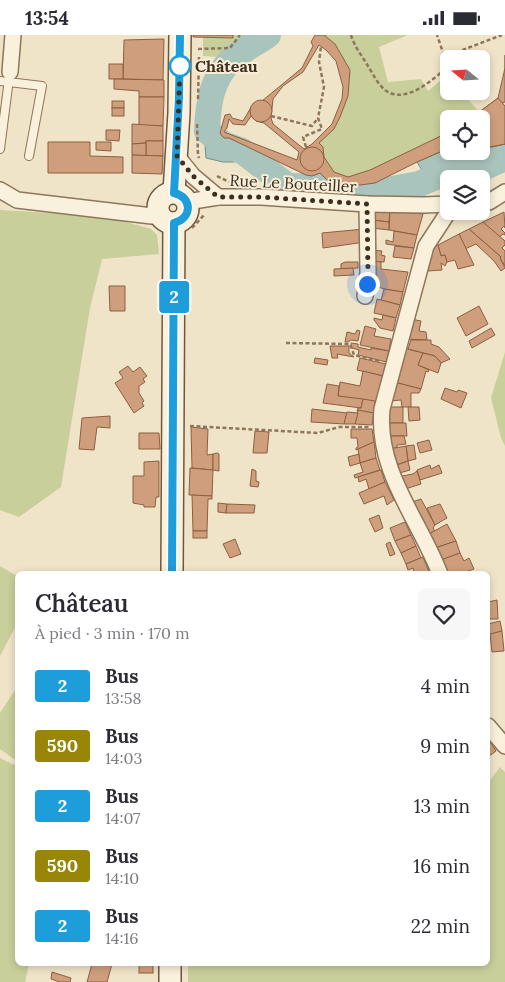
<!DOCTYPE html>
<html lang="fr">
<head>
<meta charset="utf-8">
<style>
  :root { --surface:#fff; --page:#f7f7f7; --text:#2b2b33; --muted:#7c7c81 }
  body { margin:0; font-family:Lora,serif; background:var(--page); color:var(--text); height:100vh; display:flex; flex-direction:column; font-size:19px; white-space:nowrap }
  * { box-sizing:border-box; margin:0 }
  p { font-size:16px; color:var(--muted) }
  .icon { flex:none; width:28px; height:28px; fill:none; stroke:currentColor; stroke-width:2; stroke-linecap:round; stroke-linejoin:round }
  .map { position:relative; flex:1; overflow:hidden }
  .sheet { position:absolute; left:15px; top:536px; width:475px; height:395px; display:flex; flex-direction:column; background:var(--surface); border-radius:8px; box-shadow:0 2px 8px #0003 }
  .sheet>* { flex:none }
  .badge { padding:0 10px; border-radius:4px; font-size:18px; line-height:32px }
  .needle { width:32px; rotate:288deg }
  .buttons { position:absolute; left:440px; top:15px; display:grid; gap:10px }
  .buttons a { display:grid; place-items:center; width:50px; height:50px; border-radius:8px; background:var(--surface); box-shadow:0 2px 8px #0003; font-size:25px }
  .you { position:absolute; width:25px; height:25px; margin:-12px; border:4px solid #fff; border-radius:50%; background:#1a73e8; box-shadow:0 0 0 8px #1a73e833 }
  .map>.badge { position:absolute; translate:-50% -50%; box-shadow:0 0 0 2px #fff }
  .round { display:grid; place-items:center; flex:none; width:52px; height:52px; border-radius:8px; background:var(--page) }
  .headline { display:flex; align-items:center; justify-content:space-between; height:85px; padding:0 20px }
  h1 { font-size:24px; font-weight:600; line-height:38px }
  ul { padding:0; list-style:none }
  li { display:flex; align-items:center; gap:15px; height:60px; padding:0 20px }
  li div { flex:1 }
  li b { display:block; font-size:19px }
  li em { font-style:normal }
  li .badge { min-width:55px; font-weight:700; text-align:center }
  .status { display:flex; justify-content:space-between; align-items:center; height:35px; padding:0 25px; background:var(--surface); direction:ltr }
  .status svg { height:14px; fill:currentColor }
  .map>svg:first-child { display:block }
  .green { fill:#c9cf9b }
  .water { fill:#a9c4bc; stroke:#6f938a }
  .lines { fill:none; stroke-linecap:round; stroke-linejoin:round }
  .river { stroke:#a9c4bc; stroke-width:26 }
  .building { fill:#cf9f7d; stroke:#8d5f41; fill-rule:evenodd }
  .service-casing { stroke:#8d765c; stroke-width:10 }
  .minor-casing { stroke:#8d765c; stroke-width:18 }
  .secondary-casing { stroke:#6f573f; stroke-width:24 }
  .path { stroke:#8d765c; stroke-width:2.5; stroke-dasharray:4 2.5; stroke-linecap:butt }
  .service { stroke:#faf1dc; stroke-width:8 }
  .minor { stroke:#faf1dc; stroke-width:15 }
  .secondary { stroke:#faf1dc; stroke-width:21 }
  .line-casing { stroke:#fff; stroke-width:11 }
  .line { stroke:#1d9dd9; stroke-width:8 }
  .walk { stroke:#3d2e20; stroke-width:5; stroke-dasharray:0 9 }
  .stop-dot { fill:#fff; stroke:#1d9dd9; stroke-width:2.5 }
  .labels { text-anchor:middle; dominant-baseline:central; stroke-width:4; stroke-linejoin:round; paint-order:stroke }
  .stop-label { font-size:16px; font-weight:bold; fill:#3d2e20; stroke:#f7eed8; text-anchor:start }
  .street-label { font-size:16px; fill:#3d2e20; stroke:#f7eed8 }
</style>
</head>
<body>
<div class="status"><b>13:54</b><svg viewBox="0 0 49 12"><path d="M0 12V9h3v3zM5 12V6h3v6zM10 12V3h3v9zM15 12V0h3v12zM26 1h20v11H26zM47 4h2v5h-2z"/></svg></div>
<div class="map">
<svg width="505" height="947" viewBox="0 0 505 947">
  <rect width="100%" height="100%" fill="#f0e4c8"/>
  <g class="green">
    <path d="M233,0h35l-35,23 -30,-2v-18h29z"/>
    <path d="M324,0h84l-29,12 9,35 33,-3 7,12 18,-15 3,2v13h12l18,21 -9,7h-21v13l-79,38 -22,7 -14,-5 -10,-15 -1,-10 -4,-4 15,-14 14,-33 2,-26 -15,-26z"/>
    <path d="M0,175l104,6 40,11 7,2 6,6 2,19 -57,5 -12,49 -29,179 -42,30 -19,-7z"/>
    <path d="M505,317v94l-4,-8 -10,-40z"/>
    <path d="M0,531l17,10v48l-17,32z"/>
    <path d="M17,652l1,67 -4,5 -14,-10v-36z"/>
    <path d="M0,723l14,7 3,-4 1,203h11l-4,18h-25z"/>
    <path d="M500,732l5,5v210h-317v-18h300v-181z"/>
  </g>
  <g class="water">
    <path d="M207,96l13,2 4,5h5l17,8 -11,16h-12l-17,-4 -2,-26z"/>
    <path d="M481,109l11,3 13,-3v26l-24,11v-2h-32v4l-20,-1 -12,-20 32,-14v3h32z"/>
  </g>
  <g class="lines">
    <path class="river" d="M268,0c-11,8 -26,15 -36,24 -21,20 -24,45 -25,72l16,13 19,7 46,35 37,1 51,5 43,-8 31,-13 33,-3 22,-10"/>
  </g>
  <g class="building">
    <path d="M193,0h40v3l-40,-1z"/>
    <path d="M315,0h9l11,9 15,26 -2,26 -8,21 -6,12 -15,14 4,4 1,10 10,15 14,5 22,-7 79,-38v16l-32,14 -42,21 -15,2 -19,-1 -14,-4 -7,-7 -8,3 -6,-1 -77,-37h-5l-2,-2 -2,-3 5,-18 5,-1 2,4 11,3 10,-17 9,-3 40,-33 11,-22 -2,-4zM319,10l7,5 10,11 7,26 -1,12 -10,25 -20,20 -8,5 -31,-25 -2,-6 2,-19 10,-13 20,-14zM251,81l5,5 8,2 35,29 -2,8 -73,-28 3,-4 2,-9 4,5 12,1z"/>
    <path d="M164,4l-1,41 -40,-1 1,-39z"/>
    <path d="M505,20v47l-3,1 3,3v38l-15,3 -9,-3v-25h-11l28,-21 7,-30z"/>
    <rect x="109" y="29" width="14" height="15"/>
    <path d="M114,44l50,1v17h-25v-6l-25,-2z"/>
    <path d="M139,62h25l-1,29h-24z"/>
    <path d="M498,63l7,8v38l-15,3 -9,-3v-25h-11z"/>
    <circle cx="261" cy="76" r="11"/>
    <rect x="112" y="66" width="12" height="7"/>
    <rect x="112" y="73" width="12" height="8"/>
    <path d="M132,89l31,2v15h-17v2l-14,1z"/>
    <path d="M106,95h14l-1,11 -13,-1z"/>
    <rect x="146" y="106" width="17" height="15"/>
    <path d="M48,107h42v14l33,1v16h-75z"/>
    <path d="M96,107h15v9l-15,-1z"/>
    <path d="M146,108v13l-14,-1v-11z"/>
    <circle cx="312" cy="124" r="12"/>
    <path d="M132,120l31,1 -1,18 -30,-1z"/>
    <path d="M373,175l17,1 -1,11 -17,-2z"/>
    <path d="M390,176l33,3 -6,21 -28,-5z"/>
    <path d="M504,177l1,16 -1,-2 -3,3 4,4v2l-2,-1 -4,4 -16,-16z"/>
    <path d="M372,185l17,2v8l-17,-2z"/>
    <path d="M483,187l22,19v4l-3,3 3,3v15l-5,-8 1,-1 -32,-28z"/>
    <path d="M364,194l1,13 -42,6 -1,-15z"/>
    <path d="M469,194l32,28 -1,1 5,10 -4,3 -7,-10 -18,-17 -11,5 -6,-15z"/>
    <path d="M394,196l23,4 -3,13 -28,-4v-4l7,2z"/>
    <path d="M459,199l15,31 -16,4 -3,-9 -8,2 -2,-7 -4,1 -3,-11z"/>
    <path d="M438,210l3,11 4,-1 2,7 -2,4 -4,-3 1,7 -14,1 1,-22z"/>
    <path d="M395,211l19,2 -3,11 -18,-2z"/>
    <path d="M372,215l10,1 -1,4 4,1 -1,6 -12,-1z"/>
    <path d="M372,226l9,1v7l27,3 -5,20 -19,-3 -14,-5z"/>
    <path d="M345,227h13v6l-17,1v-5z"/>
    <path d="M353,233l1,7 -20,1v-7z"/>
    <path d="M109,251h16v25h-15z"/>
    <path d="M384,254l19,3 -3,13 -19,-5z"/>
    <path d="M377,264l23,6 -4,13 -22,-5z"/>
    <path d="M479,271l9,18 -22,12 -9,-18z"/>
    <path d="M383,280l13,3 -3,13 -13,-3 -6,-8v-2l8,2z"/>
    <path d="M411,284l10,2 -2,10 7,1 1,8 -22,-1z"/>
    <path d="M365,291l11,3 -2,7 17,3 -2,12 -29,-6z"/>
    <path d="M491,293l4,7 -23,13 -3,-7z"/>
    <path d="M357,295l3,1 -2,10 -7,-1 -3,2h-3l2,-10 8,2z"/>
    <path d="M411,305h20v4l8,3 11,12 -9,4 -6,-7 -27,-7z"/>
    <path d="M351,308l7,1v3l13,3v-2l18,3 -3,11 -28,-7 1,-5 -7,-2z"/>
    <path d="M330,311h19v7l5,4 -17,-3 1,4h-6z"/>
    <path d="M403,313l20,5 -5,12 11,5 -1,2 -2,-1 -5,18 -27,-7z"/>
    <path d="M423,318l12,3 6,7 -3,10 -20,-8z"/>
    <path d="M315,323l13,2 -1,5 -13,-2z"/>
    <path d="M360,323l26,6 -3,12 -26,-6z"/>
    <path d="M128,331l5,6 7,-5 7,9 -4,3 2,3 -6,4v7l5,8 -2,2 2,3 -10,7 -19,-30 8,-5 -4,-6z"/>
    <path d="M363,336l20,5 -6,26 -39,-6 2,-14 20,4z"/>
    <path d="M394,347l27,7 -2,4h-8v14h-9l-1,-7 -11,1z"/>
    <path d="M327,349l12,2 -1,10 25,3 -2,9 -38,-5z"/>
    <path d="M445,353l12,4 1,-2 9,3 -6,15 -20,-9z"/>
    <path d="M363,364l12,2 -1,12 -17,-2 1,-3h3z"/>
    <path d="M388,372h15v16h-18z"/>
    <path d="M408,372h11l1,13 -11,1z"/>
    <path d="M312,374l35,4 -3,11 -33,-2z"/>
    <path d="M358,375l16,3 -2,12 -17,-1z"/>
    <path d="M347,377l11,1 -3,11h-11z"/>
    <path d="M110,381v12l-13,-1 -3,23 -15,-1 3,-31z"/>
    <path d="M383,388h23l1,13h-21z"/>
    <path d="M191,392l17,2 -1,26 6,-1v16l-21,-2z"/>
    <path d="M351,394h21l2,13 -18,8v-2l2,-1 -1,-9h-6z"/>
    <path d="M255,396l14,1 -2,21h-14z"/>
    <path d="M139,398h20l1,16h-21z"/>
    <path d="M386,401h18l2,8 -9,1v3l-8,1z"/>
    <path d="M429,405l3,10 -12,3 -3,-10z"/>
    <path d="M374,407l2,16 -16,5 -2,-14z"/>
    <path d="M414,410l2,14 -8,2 -2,-15z"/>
    <path d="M406,411l2,15 -15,5 -4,-17z"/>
    <path d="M217,418l2,1v17l-6,-1v-16z"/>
    <path d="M359,419l1,9 -10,3 -2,-9z"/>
    <path d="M376,423l4,12 -25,8 -1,-3 9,-3 -3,-9z"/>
    <path d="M159,426v36h-3l-1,10h-11v-2l-11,-2v-27h11v-14z"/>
    <path d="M408,426l2,9 -14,4 -2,-8z"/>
    <path d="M430,430l1,4 8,-4 3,8 -22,7 -3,-10z"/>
    <path d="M190,433l23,2 -1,26 -23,-1z"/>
    <path d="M252,434l4,2v10l3,1 -1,5 -8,-1z"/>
    <path d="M381,435l4,12 -16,7 -3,-10 -7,3 -1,-5z"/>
    <path d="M417,436l4,13 -19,6 -5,-13 16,-3z"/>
    <path d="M385,447l9,18 -7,5 -3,-9 -20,8 -5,-11z"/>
    <path d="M192,460l20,1v3h-4l-1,32h-14z"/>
    <path d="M421,464l14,26 -2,3 2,3 -8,4 -18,-32z"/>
    <path d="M218,468l9,1 -1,9 -8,-1z"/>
    <path d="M227,469l28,1 -1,8h-28z"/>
    <path d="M440,469l7,14 -12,7 -8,-17z"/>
    <path d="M379,480l4,13 -8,4 -6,-13z"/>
    <path d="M405,487l6,13 -16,6 -5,-13z"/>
    <path d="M447,489l9,17 -21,7 -8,-13z"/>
    <rect x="193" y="496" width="14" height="7"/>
    <path d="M411,500l5,11 -15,7 -6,-12z"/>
    <path d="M235,504l6,15 -11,4 -7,-14z"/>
    <path d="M456,506l4,12 -18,7 -7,-12z"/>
    <path d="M390,507l5,12 -5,2 -4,-12z"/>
    <path d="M416,511l5,12 -15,6 -5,-11z"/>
    <path d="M460,518l4,8 5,-3 5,11 -14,5h-16l-6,-13z"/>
    <path d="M423,522l6,15 -15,2 -1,-6 -5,2 -2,-6z"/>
    <path d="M497,565l1,19h-10v-17z"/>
    <path d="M500,586l2,10 -14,4v-11z"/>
    <path d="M502,596l2,20 -12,1 -2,-18z"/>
    <path d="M488,703l8,13 -8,6z"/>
    <path d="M92,929h20l-5,18h-20z"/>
    <rect x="139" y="929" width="14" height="9"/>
    <path d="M52,937l19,6 -1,4h-10l-9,-3z"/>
  </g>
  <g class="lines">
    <defs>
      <g id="service">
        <path d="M0,46l42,5 -13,70"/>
        <path d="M0,114l9,-70"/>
      </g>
      <g id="minor">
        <path d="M10,37l3,-37"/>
        <path d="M177,121l16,20 25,21"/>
        <path d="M0,155l17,10 135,16h8"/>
        <path d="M187,167l31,-5h43l106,7 57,1 25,-1"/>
        <path d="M481,167h8l16,-10"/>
        <path d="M365,261l3,-23 -1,-69"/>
        <path d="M440,539c-21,-55 -64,-103 -58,-165l44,-163 23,-35"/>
        <path d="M488,691l17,20"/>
      </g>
      <g id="secondary">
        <path d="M174,157l5,-79 1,-78"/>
        <circle cx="173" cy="173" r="15"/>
        <path d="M172,539l2,-351"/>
        <path d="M170,947v-18"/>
      </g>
    </defs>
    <use href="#service" class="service-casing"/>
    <use href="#minor" class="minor-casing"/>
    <use href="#secondary" class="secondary-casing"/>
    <g class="path">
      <path d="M351,0c3,11 11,21 17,31 5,8 12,23 22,27 20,8 43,-14 58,-26l-11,-32"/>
      <path d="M325,1v-1"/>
      <path d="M198,14l32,-1 10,-13"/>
      <path d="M444,22l58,-22"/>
      <path d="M198,64l1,-42"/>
      <path d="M271,81l41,10 6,-8"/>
      <path d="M197,89l1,31 1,3"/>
      <path d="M306,112l-3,-10 19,-8 -4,-11 6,-31 -5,-25 2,-16"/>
      <path d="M217,141l12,6"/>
      <path d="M192,193l13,-14"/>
      <path d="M286,308l64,1 4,11 26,6"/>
      <path d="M190,391l128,7 21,-6h30"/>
    </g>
    <use href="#service" class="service"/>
    <use href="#minor" class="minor"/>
    <use href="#secondary" class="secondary"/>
  </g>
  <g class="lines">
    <defs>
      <path id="line" d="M172,539l2,-351c18,-4 19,-26 0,-30l5,-96 1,-62"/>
    </defs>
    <use href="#line" class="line-casing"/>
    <use href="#line" class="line"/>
    <path class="walk" d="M180,31l-3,90 16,20 25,21h43l106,7 1,69 -1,11"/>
  </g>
  <circle class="stop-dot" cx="180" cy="31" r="10"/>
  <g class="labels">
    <g class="stop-label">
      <text x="195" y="31">Château</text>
    </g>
    <g class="street-label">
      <text transform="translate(293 148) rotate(3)">Rue Le Bouteiller</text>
    </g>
  </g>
</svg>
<div class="buttons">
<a><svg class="needle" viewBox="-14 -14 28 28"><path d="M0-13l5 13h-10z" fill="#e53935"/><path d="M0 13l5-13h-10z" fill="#7c7c81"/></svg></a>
<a><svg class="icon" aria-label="locate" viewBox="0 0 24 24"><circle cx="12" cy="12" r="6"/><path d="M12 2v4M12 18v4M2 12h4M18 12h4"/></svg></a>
<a><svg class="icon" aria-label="layers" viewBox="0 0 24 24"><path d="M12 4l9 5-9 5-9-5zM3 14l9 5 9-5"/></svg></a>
</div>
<div class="you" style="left:367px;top:249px"></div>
<b class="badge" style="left:174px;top:262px;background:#1d9dd9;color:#fff">2</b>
<section class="sheet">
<div class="headline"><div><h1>Château</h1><p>À pied · 3 min · 170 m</p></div><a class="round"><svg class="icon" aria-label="heart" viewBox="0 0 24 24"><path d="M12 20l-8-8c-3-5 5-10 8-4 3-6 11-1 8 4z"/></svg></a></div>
<ul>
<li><span class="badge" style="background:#1d9dd9;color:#fff">2</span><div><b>Bus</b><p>13:58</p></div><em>4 min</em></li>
<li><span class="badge" style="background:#998608;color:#fff">590</span><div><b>Bus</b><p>14:03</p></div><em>9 min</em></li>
<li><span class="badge" style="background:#1d9dd9;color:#fff">2</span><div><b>Bus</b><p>14:07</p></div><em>13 min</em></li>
<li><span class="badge" style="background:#998608;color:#fff">590</span><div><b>Bus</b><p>14:10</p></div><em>16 min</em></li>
<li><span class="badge" style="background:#1d9dd9;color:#fff">2</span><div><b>Bus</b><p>14:16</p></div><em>22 min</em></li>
</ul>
</section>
</div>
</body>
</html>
